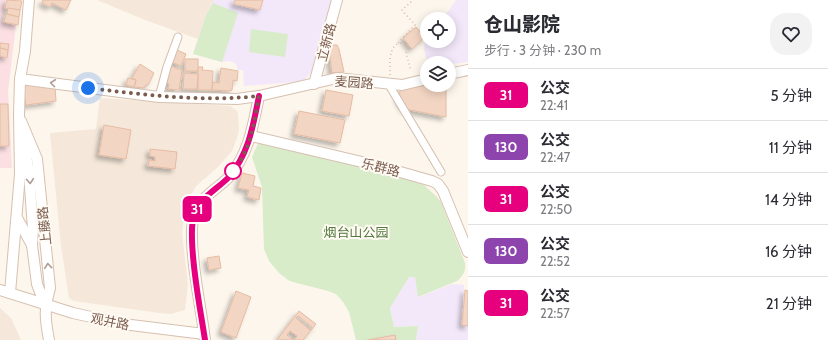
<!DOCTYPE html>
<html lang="zh">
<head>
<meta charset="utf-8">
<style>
  :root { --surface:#fff; --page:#f2f2f3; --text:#2b2b33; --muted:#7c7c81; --line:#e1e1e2 }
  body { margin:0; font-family:Cabin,"Noto Sans SC",sans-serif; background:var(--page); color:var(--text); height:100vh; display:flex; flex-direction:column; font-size:15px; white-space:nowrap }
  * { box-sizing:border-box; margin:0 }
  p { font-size:13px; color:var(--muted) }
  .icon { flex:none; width:22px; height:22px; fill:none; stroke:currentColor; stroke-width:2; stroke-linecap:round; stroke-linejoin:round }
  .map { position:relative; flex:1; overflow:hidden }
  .sheet { display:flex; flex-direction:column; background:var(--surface); width:360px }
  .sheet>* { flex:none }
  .badge { padding:0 8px; border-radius:6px; font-size:14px; line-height:26px }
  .tools { position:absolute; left:420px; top:12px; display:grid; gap:8px }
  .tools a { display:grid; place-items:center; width:36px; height:36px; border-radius:50%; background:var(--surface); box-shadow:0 2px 10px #0003; font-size:20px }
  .you { position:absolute; width:20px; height:20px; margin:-10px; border:3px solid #fff; border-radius:50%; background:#1a73e8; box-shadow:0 0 0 6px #1a73e833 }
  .map>.badge { position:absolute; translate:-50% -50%; box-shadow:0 0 0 2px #fff }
  .round { display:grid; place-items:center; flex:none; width:42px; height:42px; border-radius:16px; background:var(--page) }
  .headline { display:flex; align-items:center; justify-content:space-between; height:68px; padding:0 16px }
  h1 { font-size:19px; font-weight:800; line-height:30px }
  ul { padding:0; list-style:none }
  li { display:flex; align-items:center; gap:12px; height:52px; padding:0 16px; border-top:1px solid var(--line) }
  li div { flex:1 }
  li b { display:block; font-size:15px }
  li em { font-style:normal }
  li .badge { min-width:44px; font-weight:700; text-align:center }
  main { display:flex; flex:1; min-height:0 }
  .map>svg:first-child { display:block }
  .residential { fill:#f5e8da }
  .education { fill:#f3e8fa }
  .medical { fill:#fbdfe3 }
  .green { fill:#d8ecc9 }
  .building { fill:#f3d5c3; stroke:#e6bba3; fill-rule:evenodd; filter:url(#shadow) }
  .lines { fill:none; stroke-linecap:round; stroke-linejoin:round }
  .street-casing { stroke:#d1beb0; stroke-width:9 }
  .secondary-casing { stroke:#d6c0b0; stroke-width:12 }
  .path { stroke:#d9b8a5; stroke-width:1.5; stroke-dasharray:1 3; stroke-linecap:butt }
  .street { stroke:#fff; stroke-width:7 }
  .secondary { stroke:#fff; stroke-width:10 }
  .oneway { stroke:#af9d94 }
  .line-casing { stroke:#fff; stroke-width:9 }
  .line { stroke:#e6007e; stroke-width:6 }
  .walk { stroke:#7a5c4d; stroke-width:4; stroke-dasharray:0 7.2 }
  .stop-dot { fill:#fff; stroke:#e6007e; stroke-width:2 }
  .labels { text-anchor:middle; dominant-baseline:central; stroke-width:4; stroke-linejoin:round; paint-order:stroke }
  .street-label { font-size:13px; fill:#7a5c4d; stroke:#fffaf3 }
  .park-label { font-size:13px; fill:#537a41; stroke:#fffaf3 }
</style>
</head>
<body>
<main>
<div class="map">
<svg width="468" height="340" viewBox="0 0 468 340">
  <defs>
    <filter id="shadow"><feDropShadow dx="-3.5" dy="3.5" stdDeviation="2" flood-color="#0004"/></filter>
  </defs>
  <rect width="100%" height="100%" fill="#fdf6ec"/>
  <g class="residential">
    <path d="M97,0h117l-8,15 -8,24 -53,-19z"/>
    <path d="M100,98l130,8 7,5 1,3 1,16 -2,8 -5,13 -14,16 -22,19 -10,17 -4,29 6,52 -3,26 -14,4 -12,-1 -85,-12 -5,-3 -8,-52 -11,-113 46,-4z"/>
    <path d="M0,308l11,10 10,22h-21z"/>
  </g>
  <g class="education">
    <path d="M214,0h118l-17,63 -4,10 -7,7 -8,2 -52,4 -1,-16h-6v-4l-2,-3 -7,-2 -6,1 -29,-8 13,-39z"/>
    <path d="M456,0h12v62l-19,2v-1h-22l-3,-15 3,-16v9h22v-22h-6z"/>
    <path d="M415,276l4,21 33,-13 12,1 -2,40 6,1v14h-52l2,-14 -24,1 -4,-19 19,-31z"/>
  </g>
  <path class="medical" d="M0,0h6l-4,22 14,3 -8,66 4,77h-12z"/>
  <g class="green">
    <path d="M213,3l25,10 -16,49 -29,-8 13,-39z"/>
    <path d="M251,29l37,5 -3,23 -36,-5z"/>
    <path d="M259,141l120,29 45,15 13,12 4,5 24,61c1,8 -2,13 -8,18l-39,16 -3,-20h-6l-19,31 4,19 24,-1 -2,14h-60l-7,-28 -6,-10 -7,-8 -8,-3 -35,-9 -5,-2 -9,-7 -10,-12 -5,-12 -2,-62 -10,-30z"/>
  </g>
  <g class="building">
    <path d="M7,0l15,1 -2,9 -15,-2z"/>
    <path d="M43,0h28l-5,10 -14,-7 -2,4 -8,-4z"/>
    <path d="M235,0h28l-3,10 -26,-6z"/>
    <path d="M8,8l12,2 -1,7 -12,-3z"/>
    <path d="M6,14l13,3 -1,8 -14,-3z"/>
    <path d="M416,27l9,10 -13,12 -9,-11z"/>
    <path d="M0,43l9,1 -1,6 -8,-2z"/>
    <path d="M331,45h6l2,4 5,23 -12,1 -3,-23z"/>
    <path d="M0,48l8,2 -1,8 -7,-2z"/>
    <path d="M177,50l9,4 -5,12 -10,-4z"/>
    <rect x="185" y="59" width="13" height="12"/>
    <path d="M140,64l14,9 -6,12h-2l-2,3 -10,-1 2,-7 -4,-2z"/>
    <path d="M170,66l12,4 -3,20 -11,-1 1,-5 -2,-1z"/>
    <path d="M198,67h5l-1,3 11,1 -1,19h-14z"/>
    <path d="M221,68l17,3 -1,10 -4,-1 -1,10 -3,1 -17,-1 1,-8 6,1z"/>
    <path d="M184,73l14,1 -1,15h-14z"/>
    <path d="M128,78l8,2 -2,7 -8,-2z"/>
    <path d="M25,84l30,3 1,14 -30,4 -3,-16z"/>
    <path d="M428,85h18v32l-41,-8 -6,-9 1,-10z"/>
    <path d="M326,90l27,5 -4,21 -27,-5z"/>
    <path d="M0,104h8l1,42h-9z"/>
    <path d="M299,111l46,9 -5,23 -46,-9z"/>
    <path d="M104,125l27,5 -5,29 -27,-4z"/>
    <path d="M150,149l27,3 -2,17 -27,-3 1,-6 6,1v-4l-5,-1z"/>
    <path d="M242,173l13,3 -2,10 8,2 -2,12 -12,-3 2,-7 -11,-2z"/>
    <path d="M219,256l2,12 -12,2 -2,-12z"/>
    <path d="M465,290l3,1v35l-6,-1z"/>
    <path d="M236,291l15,6 -15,41 -15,-6z"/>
    <path d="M299,311l17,13 -13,16h-9l3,-4 -7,-5 -3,4 6,5h-16zM298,316l14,11 -2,3 -14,-12z"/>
    <path d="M395,335l1,5h-28z"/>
  </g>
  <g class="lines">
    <defs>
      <g id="street">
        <path d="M389,85l52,87"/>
        <path d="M159,97l8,-30 11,-30"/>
      </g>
      <g id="secondary">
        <path d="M449,74l19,-4"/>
        <path d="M20,79l139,18 78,2 22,-3 78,-18 65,7 25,-6"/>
        <path d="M314,84l23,-84"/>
        <path d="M21,121l16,38 13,129c-6,21 -5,31 -1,52"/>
        <path d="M251,136l128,30 53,15 6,3 5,7 25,61"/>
        <path d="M24,145l5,28 4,56 -1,16 5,39 8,21"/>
        <path d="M17,218l15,27"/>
        <path d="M0,290l73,23 50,11 81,10"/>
        <path d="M10,293l10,-119 -1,-59 1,-36 5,-28 4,-51"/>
        <path d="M205,340c-4,-33 -12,-66 -13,-100 0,-9 -1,-18 3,-27 5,-15 22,-24 33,-35 21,-24 25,-52 31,-82"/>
      </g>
    </defs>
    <use href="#street" class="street-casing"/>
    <use href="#secondary" class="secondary-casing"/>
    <g class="path">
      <path d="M398,43l17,-18 -13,-15 11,-10"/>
      <path d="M390,75c0,-11 -2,-29 10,-32l6,1 3,4 -3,5 5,18"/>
    </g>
    <use href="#street" class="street"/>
    <use href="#secondary" class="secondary"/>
  </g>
  <defs><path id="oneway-chevron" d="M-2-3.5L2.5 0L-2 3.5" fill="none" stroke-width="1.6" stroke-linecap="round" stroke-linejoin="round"/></defs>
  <g class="oneway">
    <use href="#oneway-chevron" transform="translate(53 83) rotate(-173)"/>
    <use href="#oneway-chevron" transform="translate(30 181) rotate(86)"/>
    <use href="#oneway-chevron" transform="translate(48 266) rotate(-96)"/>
  </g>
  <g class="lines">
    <defs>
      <path id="line" d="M205,340c-5,-33 -12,-66 -13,-100 0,-9 -1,-18 3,-27 5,-15 22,-24 33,-35 21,-24 25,-52 31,-82"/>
    </defs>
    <use href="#line" class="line-casing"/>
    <use href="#line" class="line"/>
    <path class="walk" d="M88,88c57,7 114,14 171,8 -5,26 -8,54 -26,75"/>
  </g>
  <circle class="stop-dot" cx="233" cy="171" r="8"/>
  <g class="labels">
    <g class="street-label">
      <text transform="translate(326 42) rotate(-75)">立新路</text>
      <text transform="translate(354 82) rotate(4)">麦园路</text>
      <text transform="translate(381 167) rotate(14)">乐群路</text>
      <text transform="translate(44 226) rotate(-96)">上藤路</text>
      <text transform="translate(110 321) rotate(11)">观井路</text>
    </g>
    <g class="park-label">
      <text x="356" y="232">烟台山公园</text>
    </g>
  </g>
</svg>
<div class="tools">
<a><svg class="icon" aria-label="locate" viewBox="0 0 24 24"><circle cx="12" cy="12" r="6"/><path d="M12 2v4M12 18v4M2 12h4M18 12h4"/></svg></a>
<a><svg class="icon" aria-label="layers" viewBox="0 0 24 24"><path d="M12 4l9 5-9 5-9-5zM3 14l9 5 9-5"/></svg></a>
</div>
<div class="you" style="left:88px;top:88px"></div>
<b class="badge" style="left:197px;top:209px;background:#e6007e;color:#fff">31</b>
</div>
<section class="sheet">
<div class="headline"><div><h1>仓山影院</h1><p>步行 · 3 分钟 · 230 m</p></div><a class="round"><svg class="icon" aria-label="heart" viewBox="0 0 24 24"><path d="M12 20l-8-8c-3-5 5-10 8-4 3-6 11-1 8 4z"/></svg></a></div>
<ul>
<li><span class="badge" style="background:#e6007e;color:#fff">31</span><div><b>公交</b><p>22:41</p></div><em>5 分钟</em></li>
<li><span class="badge" style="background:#8e44ad;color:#fff">130</span><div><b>公交</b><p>22:47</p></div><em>11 分钟</em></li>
<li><span class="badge" style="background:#e6007e;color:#fff">31</span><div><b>公交</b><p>22:50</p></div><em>14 分钟</em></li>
<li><span class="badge" style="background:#8e44ad;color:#fff">130</span><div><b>公交</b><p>22:52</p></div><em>16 分钟</em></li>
<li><span class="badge" style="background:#e6007e;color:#fff">31</span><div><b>公交</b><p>22:57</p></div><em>21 分钟</em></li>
</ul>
</section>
</main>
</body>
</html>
